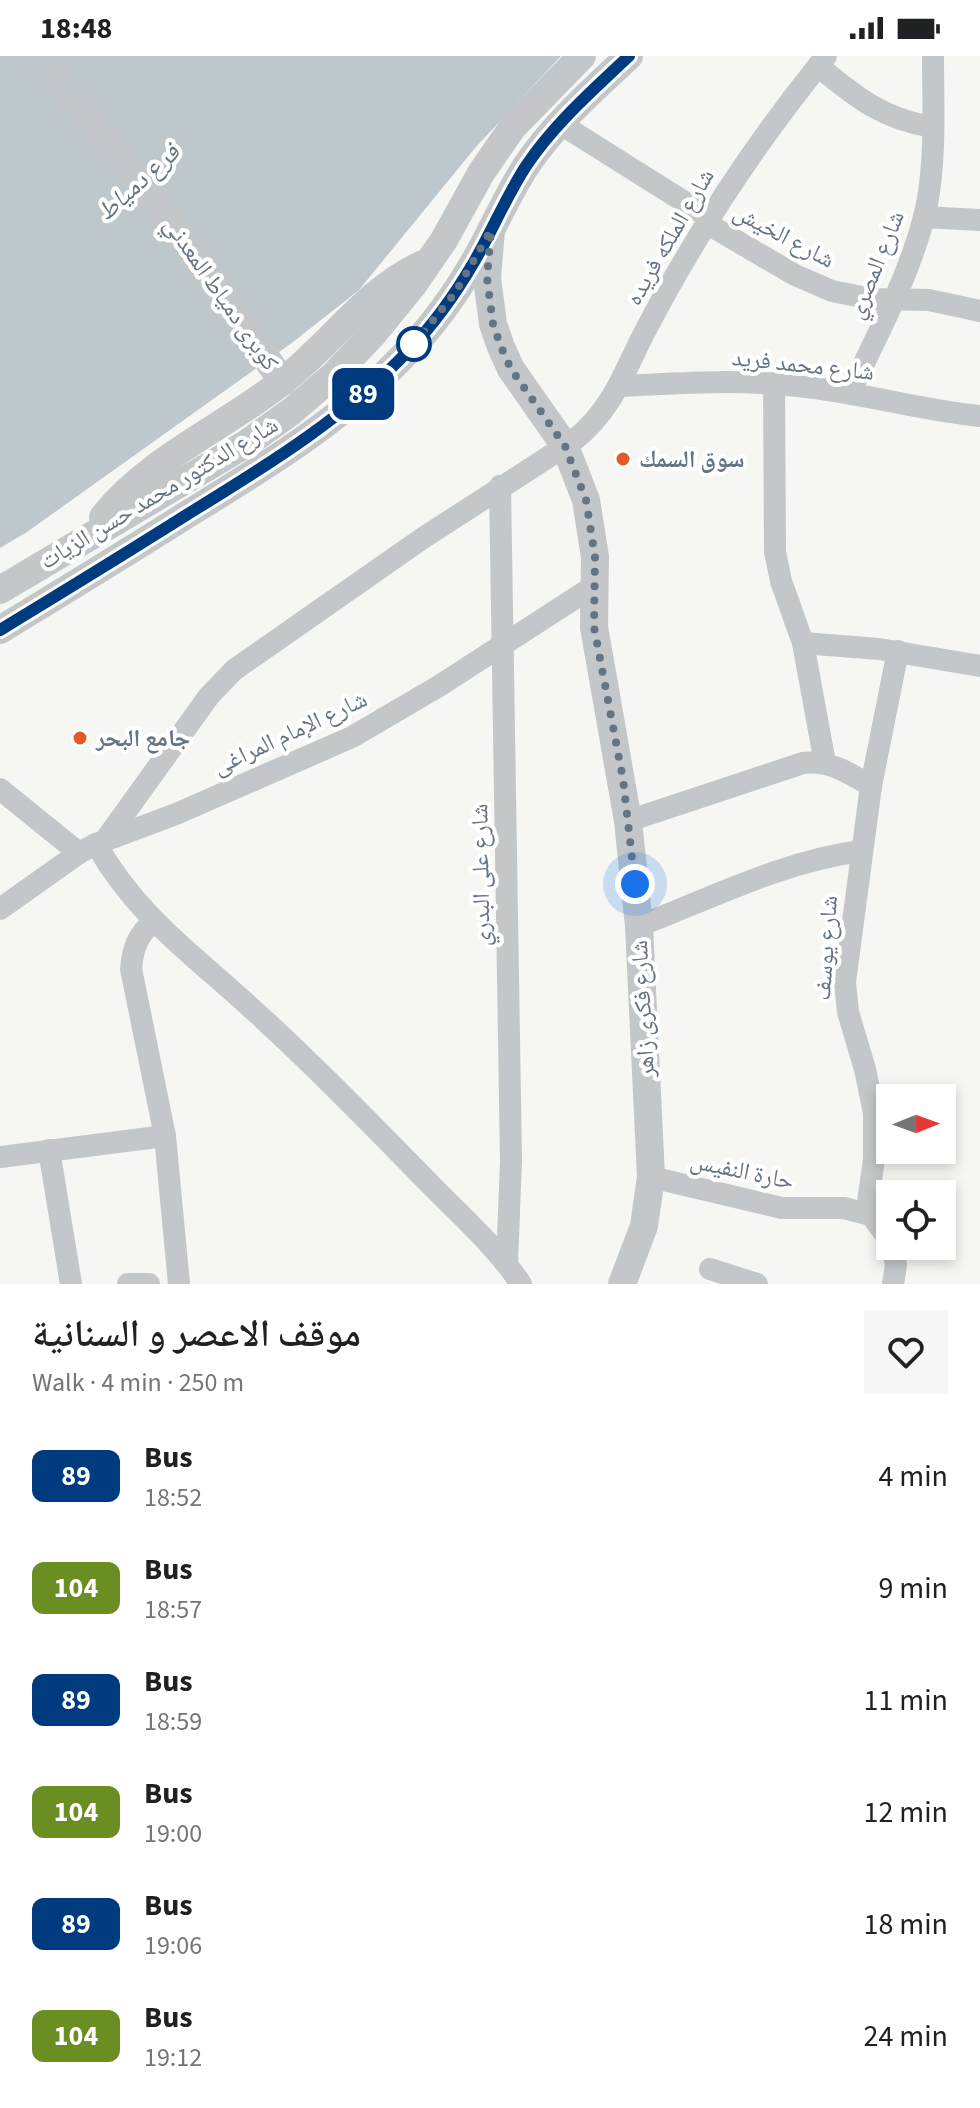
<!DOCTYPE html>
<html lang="en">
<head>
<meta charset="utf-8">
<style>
  :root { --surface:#fff; --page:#f6f6f6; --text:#202124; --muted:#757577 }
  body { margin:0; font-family:"Source Sans 3","Noto Naskh Arabic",sans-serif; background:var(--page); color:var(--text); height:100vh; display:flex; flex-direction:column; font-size:30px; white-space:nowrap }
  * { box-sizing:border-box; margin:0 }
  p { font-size:26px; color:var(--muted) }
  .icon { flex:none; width:44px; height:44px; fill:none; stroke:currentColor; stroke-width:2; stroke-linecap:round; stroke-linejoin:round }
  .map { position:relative; height:1228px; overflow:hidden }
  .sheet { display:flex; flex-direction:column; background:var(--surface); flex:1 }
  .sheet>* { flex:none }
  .badge { padding:0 16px; border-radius:12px; font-size:28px; line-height:52px }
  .needle { width:52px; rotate:89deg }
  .buttons { position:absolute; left:876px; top:1028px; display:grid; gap:16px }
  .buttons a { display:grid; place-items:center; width:80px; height:80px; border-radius:0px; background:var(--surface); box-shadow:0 4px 12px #0003; font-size:40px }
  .you { position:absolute; width:40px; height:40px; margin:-20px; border:6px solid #fff; border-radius:50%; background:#1a73e8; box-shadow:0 0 0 12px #1a73e833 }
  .map>.badge { position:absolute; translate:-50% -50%; box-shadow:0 0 0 4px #fff }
  .round { display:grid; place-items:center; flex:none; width:84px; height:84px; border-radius:0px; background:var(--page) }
  .overview { display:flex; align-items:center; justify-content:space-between; height:136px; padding:0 32px }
  h1 { font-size:38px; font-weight:600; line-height:60px }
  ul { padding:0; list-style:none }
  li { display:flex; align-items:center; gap:24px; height:112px; padding:0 32px }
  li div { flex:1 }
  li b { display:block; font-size:30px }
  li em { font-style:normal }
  li .badge { min-width:88px; font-weight:700; text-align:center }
  .status { display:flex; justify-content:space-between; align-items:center; height:56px; padding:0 40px; background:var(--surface); direction:ltr }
  .status svg { height:22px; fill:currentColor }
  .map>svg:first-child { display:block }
  .water { fill:#bec7cc }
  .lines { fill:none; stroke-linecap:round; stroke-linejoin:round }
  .minor { stroke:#c3c7ca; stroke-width:22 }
  .tertiary { stroke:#c3c7ca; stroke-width:28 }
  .line-casing { stroke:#fff; stroke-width:18 }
  .line { stroke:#003b80; stroke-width:12 }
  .walk { stroke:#657483; stroke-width:8; stroke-dasharray:0 14.4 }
  .stop-dot { fill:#fff; stroke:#003b80; stroke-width:4 }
  .poi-dot { fill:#e25b26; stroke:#fff; stroke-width:3 }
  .labels { text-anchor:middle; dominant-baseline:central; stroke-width:8; stroke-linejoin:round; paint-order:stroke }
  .street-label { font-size:24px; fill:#657483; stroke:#fff }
  .poi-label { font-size:24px; font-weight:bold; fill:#657483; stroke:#fff; text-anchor:start }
  .water-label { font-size:26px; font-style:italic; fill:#607680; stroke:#fff }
</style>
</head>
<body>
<div class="status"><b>18:48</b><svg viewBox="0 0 49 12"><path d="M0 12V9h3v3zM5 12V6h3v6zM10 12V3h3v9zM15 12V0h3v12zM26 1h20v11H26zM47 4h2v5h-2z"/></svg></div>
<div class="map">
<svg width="980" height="1228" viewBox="0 0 980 1228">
  <rect width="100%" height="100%" fill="#f6f6f2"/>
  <path class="water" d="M0,0h561l-86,92 -116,142 -66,52 -266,190 -27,16z"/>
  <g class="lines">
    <g class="minor">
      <path d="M818,10c38,31 64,53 114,61"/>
      <path d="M559,67l151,95"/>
      <path d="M924,161l56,3"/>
      <path d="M706,167l89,52 37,16 40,8 57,1 51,11"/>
      <path d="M774,327l1,169 6,29 22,62 22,120"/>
      <path d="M620,330c60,-3 118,-7 178,0 61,6 121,24 182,30"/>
      <path d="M850,337c28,-61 63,-123 77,-189 9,-48 6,-99 6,-148"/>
      <path d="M500,430l11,675 -4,102"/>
      <path d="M803,587l76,6 101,17"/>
      <path d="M0,733l79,64"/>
      <path d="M628,765l175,-58c27,-3 46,10 68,23"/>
      <path d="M106,783l103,-143 25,-26 189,-132 150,-97c35,-27 49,-62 67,-100 15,-29 30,-57 47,-85 41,-71 88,-137 139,-200"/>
      <path d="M96,788c41,72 94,108 153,162 62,56 120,116 178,175 33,34 68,64 94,103"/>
      <path d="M0,853l79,-56 17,-9 80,-30 176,-77 87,-51 155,-100"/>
      <path d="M153,866c-16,14 -20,26 -22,47l34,167 14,148"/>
      <path d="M639,870c72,-28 145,-65 222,-75"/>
      <path d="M49,1094l22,134"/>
      <path d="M0,1101l165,-21"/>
      <path d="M651,1121l131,31h62l27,7"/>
      <path d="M890,1185l-19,-26 -3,-13 6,-43v-46l-9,-44 -17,-57 -3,-30 26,-196 27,-135"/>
      <path d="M892,1190l4,19 -3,19"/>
      <path d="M710,1213l47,15"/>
      <path d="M128,1228h21"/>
    </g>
    <g class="tertiary">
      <path d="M39,0l125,156 119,170"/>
      <path d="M491,174l-4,48 6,46 8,23 10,22 54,77 21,54 9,57 -1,70 34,194 11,105 12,251 -7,49 -22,58"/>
      <path d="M103,461c48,-60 121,-89 180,-136 49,-38 83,-91 140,-117"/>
      <path d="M0,534l246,-146 46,-33 43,-37 39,-41 39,-48 31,-45 37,-67 31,-45 70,-72"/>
      <path d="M0,574c64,-39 128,-78 191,-118 77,-47 156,-96 218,-162 25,-26 47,-57 65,-88 18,-31 32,-65 52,-96 28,-42 66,-75 103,-110"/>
    </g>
  </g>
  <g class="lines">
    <defs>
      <path id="line" d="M0,574c66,-40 131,-80 196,-121 75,-46 152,-94 213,-159 25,-26 47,-57 65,-88 18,-31 32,-65 52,-96 28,-42 66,-75 103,-110"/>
    </defs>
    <use href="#line" class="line-casing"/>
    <use href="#line" class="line"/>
    <path class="walk" d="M414,288l-4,5 45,-56 36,-63 -4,48 6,46 8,23 10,22 54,77 21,54 9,57 -1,70 29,152 12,105"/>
  </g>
  <circle class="stop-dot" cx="414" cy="288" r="16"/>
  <g class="poi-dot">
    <circle cx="623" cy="403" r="8"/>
    <circle cx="80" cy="682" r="8"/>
  </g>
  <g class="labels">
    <g class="street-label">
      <text transform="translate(784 180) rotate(28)">شارع الخيش</text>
      <text transform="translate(670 181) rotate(-60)">شارع الملكه فريده</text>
      <text transform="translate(876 209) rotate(-68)">شارع المصري</text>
      <text transform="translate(221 238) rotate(55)">كوبرى دمياط المعدني</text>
      <text transform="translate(803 309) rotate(6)">شارع محمد فريد</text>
      <text transform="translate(159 437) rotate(-31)">شارع الدكتور محمد حسن الزيات</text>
      <text transform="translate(290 677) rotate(-25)">شارع الإمام المراغى</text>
      <text transform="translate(481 819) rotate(-91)">شارع على البدري</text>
      <text transform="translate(826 892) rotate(-86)">شارع يوسف</text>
      <text transform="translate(643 953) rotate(-93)">شارع فكرى زاهر</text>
      <text transform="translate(742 1115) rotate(12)">حارة النفيس</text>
    </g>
    <g class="poi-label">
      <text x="639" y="403">سوق السمك</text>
      <text x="96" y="682">جامع البحر</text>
    </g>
    <g class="water-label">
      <text transform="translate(138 126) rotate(-42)">فرع دمياط</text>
    </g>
  </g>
</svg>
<div class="buttons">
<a><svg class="needle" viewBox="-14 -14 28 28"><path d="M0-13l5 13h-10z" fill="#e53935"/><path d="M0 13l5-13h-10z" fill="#757577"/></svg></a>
<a><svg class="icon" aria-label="locate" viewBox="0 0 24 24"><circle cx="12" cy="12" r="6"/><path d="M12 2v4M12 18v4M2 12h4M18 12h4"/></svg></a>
</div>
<div class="you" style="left:635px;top:828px"></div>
<b class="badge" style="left:363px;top:338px;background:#003b80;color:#fff">89</b>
</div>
<section class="sheet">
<div class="overview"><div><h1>موقف الاعصر و السنانية</h1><p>Walk · 4 min · 250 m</p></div><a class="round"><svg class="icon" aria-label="heart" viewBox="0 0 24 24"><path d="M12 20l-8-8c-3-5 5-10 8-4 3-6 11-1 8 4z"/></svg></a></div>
<ul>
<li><span class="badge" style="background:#003b80;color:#fff">89</span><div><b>Bus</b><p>18:52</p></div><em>4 min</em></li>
<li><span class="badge" style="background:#6b8e23;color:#fff">104</span><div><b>Bus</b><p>18:57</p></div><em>9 min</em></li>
<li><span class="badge" style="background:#003b80;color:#fff">89</span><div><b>Bus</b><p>18:59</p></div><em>11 min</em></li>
<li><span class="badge" style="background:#6b8e23;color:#fff">104</span><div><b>Bus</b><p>19:00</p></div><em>12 min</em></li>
<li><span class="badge" style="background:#003b80;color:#fff">89</span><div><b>Bus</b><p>19:06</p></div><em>18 min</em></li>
<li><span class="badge" style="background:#6b8e23;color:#fff">104</span><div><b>Bus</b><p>19:12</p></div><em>24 min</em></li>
</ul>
</section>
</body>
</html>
